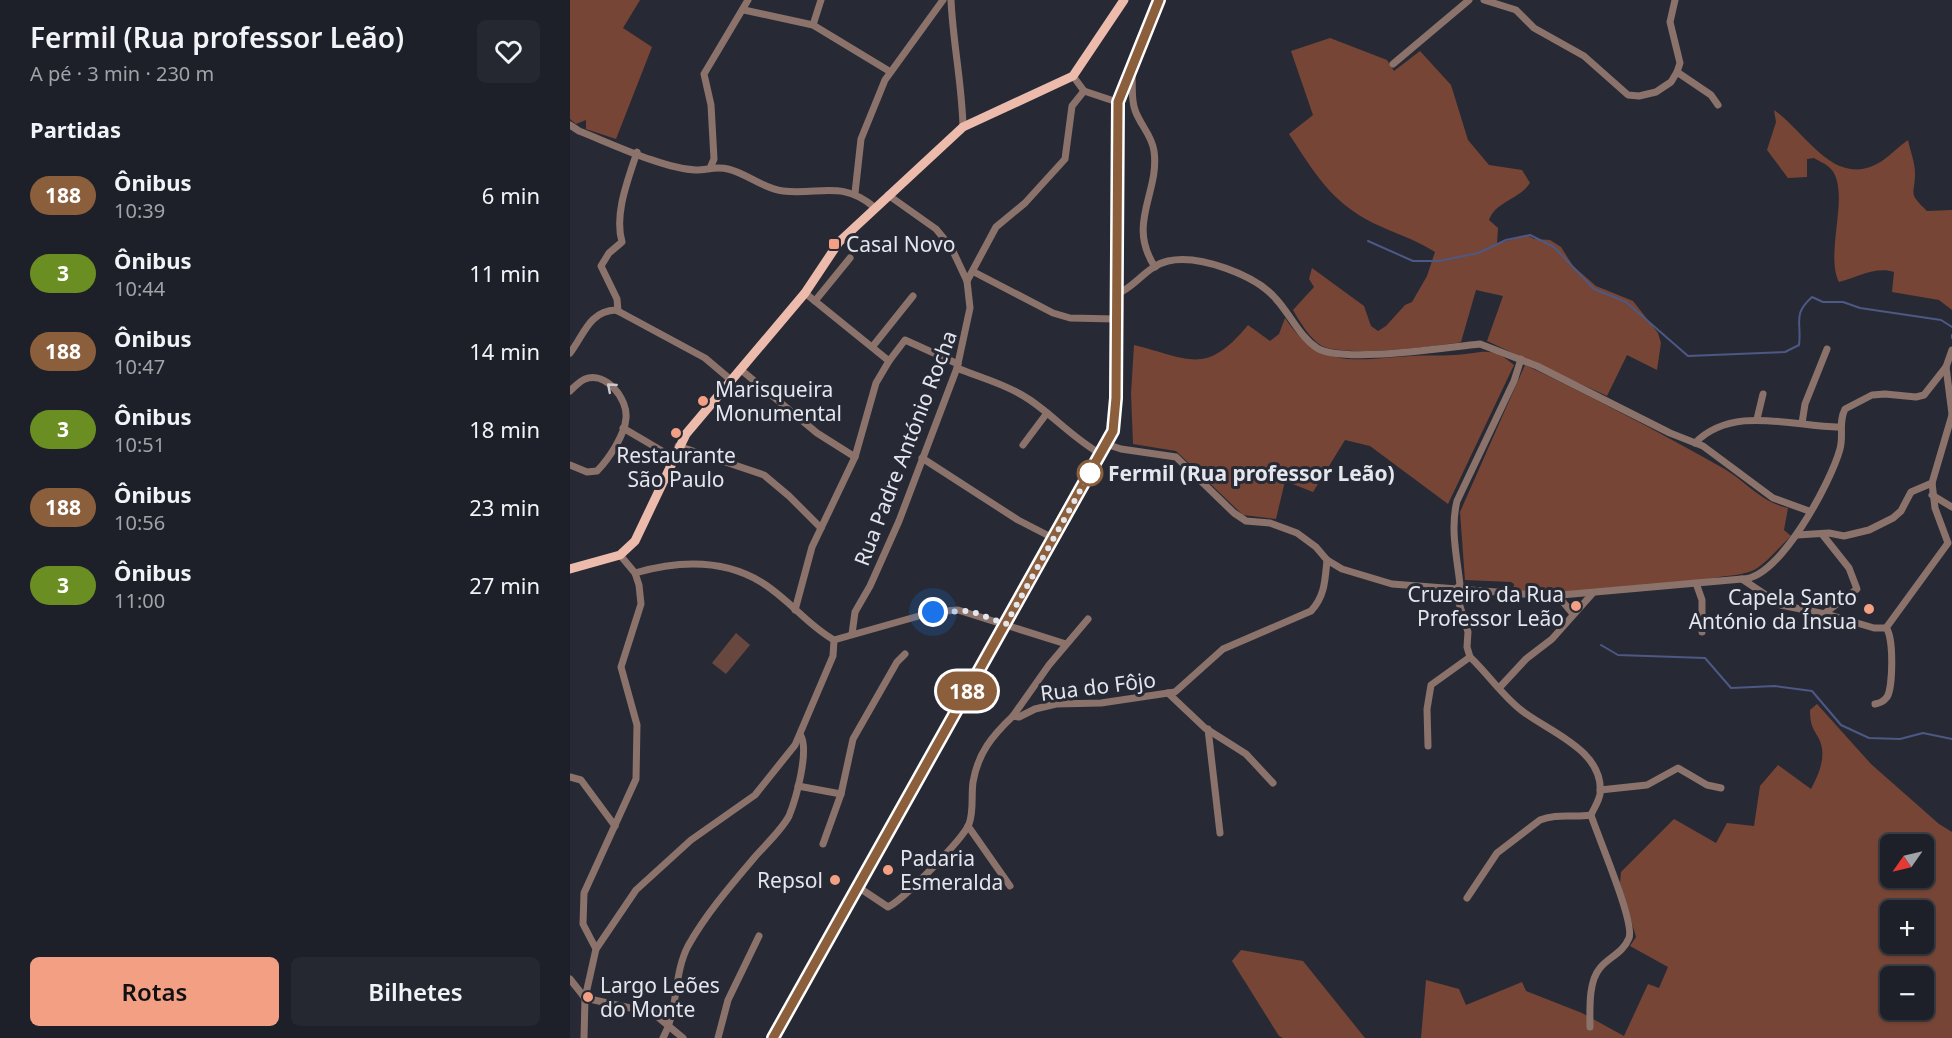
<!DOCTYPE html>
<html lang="pt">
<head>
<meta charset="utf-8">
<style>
  :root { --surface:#1d2028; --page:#252830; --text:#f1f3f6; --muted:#a0a3a8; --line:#3b3e45; --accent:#f39f84 }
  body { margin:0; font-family:"Noto Sans",sans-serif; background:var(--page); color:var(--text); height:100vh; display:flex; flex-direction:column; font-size:22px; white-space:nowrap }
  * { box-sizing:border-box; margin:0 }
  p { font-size:20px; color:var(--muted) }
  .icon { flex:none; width:33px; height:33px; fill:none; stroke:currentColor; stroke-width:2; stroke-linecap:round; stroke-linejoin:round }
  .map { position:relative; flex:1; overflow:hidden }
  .sheet { display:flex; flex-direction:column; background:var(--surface); width:570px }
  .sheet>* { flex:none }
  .badge { padding:0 12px; border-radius:20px; font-size:21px; line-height:39px }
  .needle { width:39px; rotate:236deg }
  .controls { position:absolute; left:1310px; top:834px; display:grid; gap:12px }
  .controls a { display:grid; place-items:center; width:54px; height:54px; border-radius:9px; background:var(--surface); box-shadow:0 2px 4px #0004,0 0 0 2px var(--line); font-size:30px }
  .you { position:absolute; width:30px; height:30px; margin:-15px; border:4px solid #fff; border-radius:50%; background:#1a73e8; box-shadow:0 0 0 9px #1a73e833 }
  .map>.badge { position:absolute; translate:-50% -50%; box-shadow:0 0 0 3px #fff }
  h2 { padding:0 30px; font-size:22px; line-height:54px }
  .round { display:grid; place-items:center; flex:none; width:63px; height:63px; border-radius:9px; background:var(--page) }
  .overview { display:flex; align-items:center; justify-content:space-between; height:102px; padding:0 30px }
  h1 { font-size:28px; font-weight:600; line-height:45px }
  .primary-button { display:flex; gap:12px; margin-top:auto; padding:12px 30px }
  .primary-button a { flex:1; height:69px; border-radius:9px; background:var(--accent); color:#111; font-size:24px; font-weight:600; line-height:69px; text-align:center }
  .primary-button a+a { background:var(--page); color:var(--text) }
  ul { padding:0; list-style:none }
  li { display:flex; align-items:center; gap:18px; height:78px; padding:0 30px }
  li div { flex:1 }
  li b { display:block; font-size:22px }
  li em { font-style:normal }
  li .badge { min-width:66px; font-weight:700; text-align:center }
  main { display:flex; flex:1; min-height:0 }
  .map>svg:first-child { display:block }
  .green { fill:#68483e }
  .forest { fill:#774535; fill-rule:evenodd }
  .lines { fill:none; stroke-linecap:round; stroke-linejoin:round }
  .stream { stroke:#4d5884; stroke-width:2 }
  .minor { stroke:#8b736b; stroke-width:7 }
  .major { stroke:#edbbab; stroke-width:9 }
  .oneway { stroke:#cec9cc }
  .line-casing { stroke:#fff; stroke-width:14 }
  .line { stroke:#8b5e3c; stroke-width:9 }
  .walk { stroke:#e4e6ed; stroke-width:6; stroke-dasharray:0 10.8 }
  .poi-dot { fill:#f39f84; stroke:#272a35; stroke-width:2 }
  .stop-dot { fill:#fff; stroke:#8b5e3c; stroke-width:3 }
  .labels { text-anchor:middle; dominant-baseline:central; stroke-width:6; stroke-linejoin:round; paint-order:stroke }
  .poi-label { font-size:21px; fill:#e4e6ed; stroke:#272a35; text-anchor:start }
  .street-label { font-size:21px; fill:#e4e6ed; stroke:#272a35 }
  .stop-label { font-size:21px; font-weight:bold; fill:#e4e6ed; stroke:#272a35; text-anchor:start }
</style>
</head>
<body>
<main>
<section class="sheet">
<div class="overview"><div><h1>Fermil (Rua professor Leão)</h1><p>A pé · 3 min · 230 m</p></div><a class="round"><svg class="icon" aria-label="heart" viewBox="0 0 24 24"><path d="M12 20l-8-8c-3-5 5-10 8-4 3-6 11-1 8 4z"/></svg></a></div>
<h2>Partidas</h2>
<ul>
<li><span class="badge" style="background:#8b5e3c;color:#fff">188</span><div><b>Ônibus</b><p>10:39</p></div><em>6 min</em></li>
<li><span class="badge" style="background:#6b8e23;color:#fff">3</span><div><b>Ônibus</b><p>10:44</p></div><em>11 min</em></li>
<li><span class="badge" style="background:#8b5e3c;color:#fff">188</span><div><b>Ônibus</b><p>10:47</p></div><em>14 min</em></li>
<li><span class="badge" style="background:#6b8e23;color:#fff">3</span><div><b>Ônibus</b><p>10:51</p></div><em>18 min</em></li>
<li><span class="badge" style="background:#8b5e3c;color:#fff">188</span><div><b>Ônibus</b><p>10:56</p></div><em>23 min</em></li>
<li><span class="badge" style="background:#6b8e23;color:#fff">3</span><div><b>Ônibus</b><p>11:00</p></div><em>27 min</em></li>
</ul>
<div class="primary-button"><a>Rotas</a><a>Bilhetes</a></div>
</section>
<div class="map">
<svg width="1382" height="1038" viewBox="0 0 1382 1038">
  <rect width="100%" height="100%" fill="#272a35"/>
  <path class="green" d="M166,633l14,12 -24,29 -14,-11z"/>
  <g class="forest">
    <path d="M0,0h70l-17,28 29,19 -36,92 -30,-10v-9l-10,4 -6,-5z"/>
    <path d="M760,38l57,22 7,11 26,-20 31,34 17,55 21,25 33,5 8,13c-11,17 -34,18 -41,37l9,8 -1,16 30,-9 7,4 16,1 11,7 12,19 23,20 37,15 25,32 3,10 -4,27 -30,-15 -20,41 -120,-55 16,-45 -27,-6 -15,52c-27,5 -116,15 -139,4 -12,-7 -22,-24 -29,-36l21,-23 -5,-8 3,-11 52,38 7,20 7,5 8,-5 19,-21 7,-3 15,-26 8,-24c-20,-13 -41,-19 -62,-29 -43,-22 -59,-51 -84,-89l24,-19 -22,-64z"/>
    <path d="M1204,110c33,23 61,81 108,51 9,-6 17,-15 26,-21 2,10 7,23 7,33 0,23 -8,19 12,38l25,-1v100l-13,-10 -47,-8 2,-20c-18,-6 -38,6 -55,10 -15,-29 13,-93 -9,-114 -4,-4 -11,-7 -16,-10l-7,1v18l-19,1 -21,-28 9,-28z"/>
    <path d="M715,318c35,53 72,41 127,38 14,-1 28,0 42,-1 27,-1 36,-11 60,10l-66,139 -78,-58 -25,-6 -32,52 -28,-11 -9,38 -33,-4 -67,-64 -43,-7 -2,-50 3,-49c56,14 72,31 114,-20l22,16 9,-7z"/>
    <path d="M955,365c66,31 132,66 196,102 24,13 39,35 67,41l-4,22 7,6c-11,10 -24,27 -37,34 -14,6 -26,5 -40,8 -67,14 -133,16 -201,15l1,-9 -3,-2 -46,-2 -5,-68z"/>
    <path d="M1247,704l54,60 68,60 13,8v206h-531l5,-58 33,9 7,16 56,-23 4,9 56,22 42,23 24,-52 11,4 9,-21 -38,-21 6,-9 -16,-54 1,-11 53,-53 42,24 11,-20 27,3 6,-40 18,-21 33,24c8,-15 17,-35 7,-52 -6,-10 -8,-14 -8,-27zM1320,844h33v34h-33zM1320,910h33v34h-33zM1320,976h33v34h-33z"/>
    <path d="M671,950l62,11 62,77h-82l-4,-2 -47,-75z"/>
  </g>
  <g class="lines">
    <g class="stream">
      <path d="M798,241l45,20h26l39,-8 28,-13 24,-5 24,12 40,42 32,13 62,54 97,-4 14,-7c3,-23 -7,-30 13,-48l11,5h20l17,6 81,12 11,7"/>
      <path d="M1382,335v3"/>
      <path d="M1031,645l17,10 87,3 26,30 44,-2 37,5 29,34 28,13 31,1 23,-6 29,6"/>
    </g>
    <g class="minor">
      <path d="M381,0c2,43 11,84 12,127"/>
      <path d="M914,0l32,10 18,18 50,28 44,39 11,1 17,-4 15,-10 6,-10 34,23 7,10"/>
      <path d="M1105,0l-5,22 10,41 -3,9"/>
      <path d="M174,10l69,15 76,46"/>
      <path d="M243,25l8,-25"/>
      <path d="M823,64l76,-64"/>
      <path d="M561,69c3,13 -1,27 4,41 5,15 17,25 19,41 6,42 -28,72 1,116"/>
      <path d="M503,76l11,15 33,11"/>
      <path d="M0,125l9,6c31,12 85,38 117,39 11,0 20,-4 32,-1 18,4 36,20 55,22 37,4 59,-11 91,16"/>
      <path d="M141,166l3,-7 -3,-54 -7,-31 44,-74"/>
      <path d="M285,193l6,-54 24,-59 58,-80"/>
      <path d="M404,272l79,41 17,5 45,1"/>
      <path d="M397,281l29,-54 29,-24 40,-44 7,-53 12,-15"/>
      <path d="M235,293l84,68"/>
      <path d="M545,295c20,-7 31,-29 53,-34 31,-7 88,14 108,38 14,15 23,37 41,49 26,16 129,-1 163,-4l57,22 133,67 33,13 70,52 36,13"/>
      <path d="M245,301l35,-43"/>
      <path d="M48,311l-1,-12 -16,-33 8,-13 13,-11c-8,-28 6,-62 15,-90"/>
      <path d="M303,346l40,-50"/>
      <path d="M1382,350l-6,17 6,47"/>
      <path d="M0,353c14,-18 19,-42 46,-43l89,48 26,22"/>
      <path d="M951,359l-7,22 -57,120c-7,28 0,56 3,84l-5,5 13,42 -1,15 3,10c18,17 32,38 51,53 26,21 84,40 79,84 -1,7 -6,14 -9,21 7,22 44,107 38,123 -6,15 -20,19 -29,30 -12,14 -10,42 -10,59"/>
      <path d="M387,368c24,10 51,17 73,32 25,17 44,39 71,54"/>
      <path d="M170,369l77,64 38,24"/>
      <path d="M0,391c4,-4 10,-10 15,-12 21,-8 43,20 41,39 -1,17 -18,42 -29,53l-10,1 -17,-7"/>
      <path d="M1187,419l6,-25"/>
      <path d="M1232,423l3,-19 22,-55"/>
      <path d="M53,428l51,30"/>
      <path d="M1125,443c38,-39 99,-16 144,-16"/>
      <path d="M536,444l15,5 55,8 58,56 12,8 24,2 27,10 19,14 11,13 15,9 50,15 158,12 192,-17 39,26 49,10 44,13h12l62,-85 -13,-35 -3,-25 20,-68"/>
      <path d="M453,445l24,-32"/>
      <path d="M108,446l86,29 25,21 32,32"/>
      <path d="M352,458l96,62 35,18"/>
      <path d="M1362,495l20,12"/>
      <path d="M1252,534l27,34 8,21 -32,24"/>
      <path d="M1227,535l32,-2 15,3 25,-6 24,-12 8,-7 10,-19 21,-9"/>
      <path d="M65,573c42,-12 88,-14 126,9 27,16 46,43 73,58"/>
      <path d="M1172,579c37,1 89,-97 98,-130 4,-15 -2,-26 5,-40l27,-14 13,-1 31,3 8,-2 22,-28"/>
      <path d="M1126,583l6,17v32"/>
      <path d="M988,596l15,18"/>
      <path d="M225,610l17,-63 43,-90 21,-74 13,-22 16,-21 53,24"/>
      <path d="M282,634l3,-22 15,-26 29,-65 58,-153 13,-60 -3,-27 -16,-34 -15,-18 -48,-34"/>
      <path d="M264,640l99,-28 25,-2 108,34"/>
      <path d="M930,687l26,-28 26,-20 40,-45"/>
      <path d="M598,693l37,35 41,26 27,29"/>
      <path d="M1305,704c5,-1 8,-2 12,-7 6,-9 7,-61 -1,-69"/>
      <path d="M443,716l36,-51 39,-46"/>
      <path d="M638,729l12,104"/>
      <path d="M858,746l-1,-37 4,-24 39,-28"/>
      <path d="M0,777l11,3 34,46"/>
      <path d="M228,786l43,8"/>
      <path d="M1030,790l47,-5 31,-17 29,17 14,3"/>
      <path d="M398,826l42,60"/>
      <path d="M253,844l18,-50 12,-55 44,-77 8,-8"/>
      <path d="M288,887l30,20c15,-7 75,-68 81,-83 5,-13 2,-28 4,-42 5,-29 19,-46 40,-66l6,1 16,-8 21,-5 45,-1 74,-11 48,-43 88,-38c14,-15 14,-31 16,-51"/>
      <path d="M897,898l30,-45 43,-33c16,-7 34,-2 51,-5"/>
      <path d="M26,949l-13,-25 1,-31 52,-114 1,-54 -16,-58 20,-63 -2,-19 -4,-12 -15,-18"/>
      <path d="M0,979l15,19 68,15 30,25"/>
      <path d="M14,1038l1,-40 11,-49 40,-59 55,-50 64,-45 40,-50 38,-89 1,-16"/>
      <path d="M93,1038c16,-29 10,-63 25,-92 18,-32 43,-61 66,-88 11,-13 27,-27 35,-42 7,-17 20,-64 12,-80"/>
      <path d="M148,1038l10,-38 31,-64"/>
    </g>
    <g class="major">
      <path d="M0,569l50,-14 15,-14 51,-107 119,-141 34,-51 124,-115 110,-51 51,-76"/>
      <path d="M203,1038l340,-607 4,-33v-296l42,-102"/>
    </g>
  </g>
  <defs><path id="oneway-chevron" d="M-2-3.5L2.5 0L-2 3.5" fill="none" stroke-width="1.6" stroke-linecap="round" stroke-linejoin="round" transform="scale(1.5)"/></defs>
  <use class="oneway" href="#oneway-chevron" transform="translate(41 387) rotate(-139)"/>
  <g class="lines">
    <defs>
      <path id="line" d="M203,1038l340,-607 3,-33 2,-296 41,-102"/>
    </defs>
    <use href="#line" class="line-casing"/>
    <use href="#line" class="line"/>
    <path class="walk" d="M363,612l37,-1 36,13 84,-151"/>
  </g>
  <g class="poi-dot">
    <rect x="258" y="238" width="12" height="12" rx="3"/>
    <circle cx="133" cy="401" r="6"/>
    <circle cx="106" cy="433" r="6"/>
    <circle cx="1006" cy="606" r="6"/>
    <circle cx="1299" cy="609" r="6"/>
    <circle cx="318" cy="870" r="6"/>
    <circle cx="265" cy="880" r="6"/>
    <circle cx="18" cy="997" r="6"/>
  </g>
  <circle class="stop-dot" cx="520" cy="473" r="12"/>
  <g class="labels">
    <g class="poi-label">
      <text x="276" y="244">Casal Novo</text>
      <text x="145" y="389">Marisqueira<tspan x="145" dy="24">Monumental</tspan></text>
      <text x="106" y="455" text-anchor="middle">Restaurante<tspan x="106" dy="24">São Paulo</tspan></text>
      <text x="994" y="594" text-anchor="end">Cruzeiro da Rua<tspan x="994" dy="24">Professor Leão</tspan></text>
      <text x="1287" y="597" text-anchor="end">Capela Santo<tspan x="1287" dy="24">António da Ínsua</tspan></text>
      <text x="330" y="858">Padaria<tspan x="330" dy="24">Esmeralda</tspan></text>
      <text x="253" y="880" text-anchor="end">Repsol</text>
      <text x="30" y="985">Largo Leões<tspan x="30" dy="24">do Monte</tspan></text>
    </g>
    <g class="street-label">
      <text transform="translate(335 448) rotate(-69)">Rua Padre António Rocha</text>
      <text transform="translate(528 686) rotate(-7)">Rua do Fôjo</text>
    </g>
    <g class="stop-label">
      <text x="538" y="473">Fermil (Rua professor Leão)</text>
    </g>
  </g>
</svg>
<div class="controls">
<a><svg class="needle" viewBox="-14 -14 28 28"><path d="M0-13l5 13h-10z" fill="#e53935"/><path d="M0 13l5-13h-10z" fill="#a0a3a8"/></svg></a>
<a>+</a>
<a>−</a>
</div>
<div class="you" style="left:363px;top:612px"></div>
<b class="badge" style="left:397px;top:691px;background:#8b5e3c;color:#fff">188</b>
</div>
</main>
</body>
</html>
